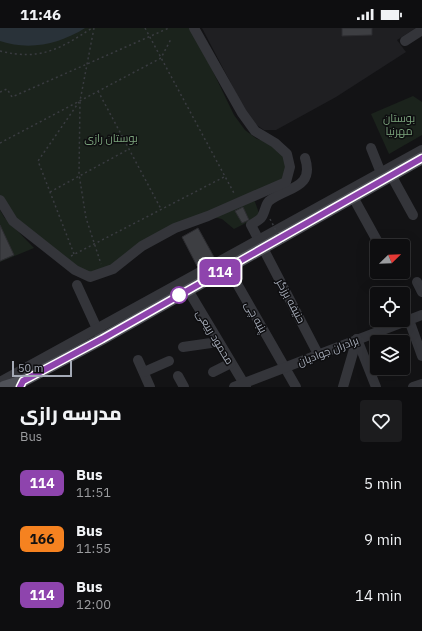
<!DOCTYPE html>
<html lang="en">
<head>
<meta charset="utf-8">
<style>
  :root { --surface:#0e0e10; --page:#1c1c1e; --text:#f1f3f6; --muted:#9b9c9f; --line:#2e2e30 }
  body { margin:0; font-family:"IBM Plex Sans",Cairo,sans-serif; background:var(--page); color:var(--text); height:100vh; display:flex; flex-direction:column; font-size:15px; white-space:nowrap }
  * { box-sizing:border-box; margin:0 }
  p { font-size:13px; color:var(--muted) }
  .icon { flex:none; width:22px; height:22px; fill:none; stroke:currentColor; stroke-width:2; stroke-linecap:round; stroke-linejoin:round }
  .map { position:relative; height:359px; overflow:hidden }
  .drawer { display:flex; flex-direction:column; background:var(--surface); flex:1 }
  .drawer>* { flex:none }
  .badge { padding:0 8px; border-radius:6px; font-size:14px; line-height:26px }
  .needle { width:26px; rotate:67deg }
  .buttons { position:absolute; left:370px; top:211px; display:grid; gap:8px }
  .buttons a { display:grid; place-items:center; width:40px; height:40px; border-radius:4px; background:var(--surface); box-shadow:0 4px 16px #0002,0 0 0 1px var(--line); font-size:20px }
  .scale { position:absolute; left:12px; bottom:10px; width:60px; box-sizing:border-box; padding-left:4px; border:2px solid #a4aab6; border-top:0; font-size:11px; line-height:14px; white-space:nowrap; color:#a4aab6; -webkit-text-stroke:3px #0e0e10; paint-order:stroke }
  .map>.badge { position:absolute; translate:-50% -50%; box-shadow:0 0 0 2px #fff }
  .round { display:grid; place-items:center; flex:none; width:42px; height:42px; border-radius:4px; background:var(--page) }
  .overview { display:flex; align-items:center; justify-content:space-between; height:68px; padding:0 20px }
  h1 { font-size:19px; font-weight:800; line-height:30px }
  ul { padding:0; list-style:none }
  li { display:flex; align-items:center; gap:12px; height:56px; padding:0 20px }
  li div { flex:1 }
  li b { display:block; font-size:15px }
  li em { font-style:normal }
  li .badge { min-width:44px; font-weight:700; text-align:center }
  .status { display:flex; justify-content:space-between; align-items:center; height:28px; padding:0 20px; background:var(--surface); direction:ltr }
  .status svg { height:11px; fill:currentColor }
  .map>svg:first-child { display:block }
  .built { fill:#1f1f22 }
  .green { fill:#1b231c }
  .water { fill:#293239 }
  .building { fill:#3d3e42; stroke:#2d2d31 }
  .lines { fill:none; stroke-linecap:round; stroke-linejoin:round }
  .path { stroke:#3a3c41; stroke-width:1.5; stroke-dasharray:2 3; stroke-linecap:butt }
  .minor { stroke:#34353a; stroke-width:10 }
  .major { stroke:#505259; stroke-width:12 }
  .path-bridge { stroke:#3a3c41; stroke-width:1.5; stroke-dasharray:2 3; stroke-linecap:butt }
  .line-casing { stroke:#fff; stroke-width:9 }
  .line { stroke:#8e44ad; stroke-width:6 }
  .stop-dot { fill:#fff; stroke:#8e44ad; stroke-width:2 }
  .labels { text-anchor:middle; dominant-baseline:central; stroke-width:3; stroke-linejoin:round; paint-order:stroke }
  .park-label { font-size:11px; fill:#7aa27b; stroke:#0e0e10 }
  .street-label { font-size:11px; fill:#a4aab6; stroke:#0e0e10 }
</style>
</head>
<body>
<div class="status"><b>11:46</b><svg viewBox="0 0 49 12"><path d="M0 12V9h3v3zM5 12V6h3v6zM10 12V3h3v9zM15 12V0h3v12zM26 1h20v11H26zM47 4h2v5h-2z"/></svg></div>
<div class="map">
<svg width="422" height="359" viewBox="0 0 422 359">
  <rect width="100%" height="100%" fill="#131315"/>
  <path class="built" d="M202,0h214l-19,12 9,12 -70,45 -60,33h-12l-9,-6 -7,-8z"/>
  <g class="green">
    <path d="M0,0h192l42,87 11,15 12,9 18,4 12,11 -1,28 -32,17 6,17 -26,13 -12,-10 -14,-3 -118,61 -77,-56 -13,-21z"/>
    <path d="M413,68l9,6v33l-33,19 -18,-40z"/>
    <path d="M0,182l4,7 30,31 -34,14z"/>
  </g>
  <path class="water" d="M0,0h85c-25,16 -56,23 -85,13z"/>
  <g class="building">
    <path d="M342,0h30v7l-30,1z"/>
    <path d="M243,179l6,13 -7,3 -7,-12z"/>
    <path d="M0,197l14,30 -14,6z"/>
    <path d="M198,200l16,29 -17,9 -15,-29z"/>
  </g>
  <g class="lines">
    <g class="path">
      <path d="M94,0l-14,73 -1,73 7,44 15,46"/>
      <path d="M145,0l90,167"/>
      <path d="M0,23c40,10 60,-2 92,-23"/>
      <path d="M98,63l63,118"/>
      <path d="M0,64l7,-3 5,8 157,-69"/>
      <path d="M0,115l161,-85 10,-19"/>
      <path d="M50,164l79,-43"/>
      <path d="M74,226l-36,-93 41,-59"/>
      <path d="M71,228l153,-79"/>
      <path d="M385,261l2,5"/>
    </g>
    <g class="minor">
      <path d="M405,13l17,-11"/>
      <path d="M371,120l12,30"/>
      <path d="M305,130c10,31 -19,29 -36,43 -4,4 -4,12 -8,17 -3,3 -7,5 -10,7l67,129"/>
      <path d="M391,147l22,40"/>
      <path d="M353,169l27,49"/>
      <path d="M0,172l13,21 62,49 15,7 23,-8 29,-23 33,-18 33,-12 78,-34 4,-15 -3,-13 -12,-11 -20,-12 -13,-18 -48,-85"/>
      <path d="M228,240l68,119"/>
      <path d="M417,254l5,10"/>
      <path d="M77,257l22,48"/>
      <path d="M188,262l58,97"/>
      <path d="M409,292l13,36"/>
      <path d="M357,311l19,48"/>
      <path d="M183,319l35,-5"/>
      <path d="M138,332l12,27"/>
      <path d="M144,344l25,-11"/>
      <path d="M213,344l18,-9"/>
      <path d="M178,348l6,11"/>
      <path d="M0,354l422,-232"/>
      <path d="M234,359l188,-72"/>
      <path d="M343,359l14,-48"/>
      <path d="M413,359l9,-3"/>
    </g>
    <path class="major" d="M4,359l19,-6 79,-42 320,-181"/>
    <path class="path-bridge" d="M270,191l13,25"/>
  </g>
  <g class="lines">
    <defs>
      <path id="line" d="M20,359l3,-6 79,-42 320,-181"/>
    </defs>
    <use href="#line" class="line-casing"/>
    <use href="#line" class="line"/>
  </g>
  <circle class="stop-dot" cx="179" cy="267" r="8"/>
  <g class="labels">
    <g class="park-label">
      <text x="399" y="90">بوستان<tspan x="399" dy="13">مهرنیا</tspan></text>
      <text x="111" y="110">بوستان رازی</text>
    </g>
    <g class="street-label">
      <text transform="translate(291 273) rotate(62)">حنیفه برزگر</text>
      <text transform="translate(256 289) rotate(61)">پنبه چی</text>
      <text transform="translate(215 309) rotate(59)">محمود ربیعی</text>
      <text transform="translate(328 323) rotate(-21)">برادران جوادیان</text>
    </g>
  </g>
</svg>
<div class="buttons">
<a><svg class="needle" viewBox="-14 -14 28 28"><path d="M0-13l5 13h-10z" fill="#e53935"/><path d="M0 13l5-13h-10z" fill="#9b9c9f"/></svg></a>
<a><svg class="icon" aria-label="locate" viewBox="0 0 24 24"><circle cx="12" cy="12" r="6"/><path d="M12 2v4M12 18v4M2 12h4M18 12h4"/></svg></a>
<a><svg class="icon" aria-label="layers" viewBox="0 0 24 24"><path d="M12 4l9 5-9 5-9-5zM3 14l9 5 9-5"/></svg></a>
</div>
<div class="scale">50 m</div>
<b class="badge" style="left:220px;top:244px;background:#8e44ad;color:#fff">114</b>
</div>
<section class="drawer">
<div class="overview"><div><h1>مدرسه رازی</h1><p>Bus</p></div><a class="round"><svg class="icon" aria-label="heart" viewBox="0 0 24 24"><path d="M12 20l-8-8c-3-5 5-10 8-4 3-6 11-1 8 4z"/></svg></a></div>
<ul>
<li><span class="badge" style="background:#8e44ad;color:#fff">114</span><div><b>Bus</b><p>11:51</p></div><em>5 min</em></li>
<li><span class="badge" style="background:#f58220;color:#111">166</span><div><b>Bus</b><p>11:55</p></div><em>9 min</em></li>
<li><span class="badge" style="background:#8e44ad;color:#fff">114</span><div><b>Bus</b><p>12:00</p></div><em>14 min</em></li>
</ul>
</section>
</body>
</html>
